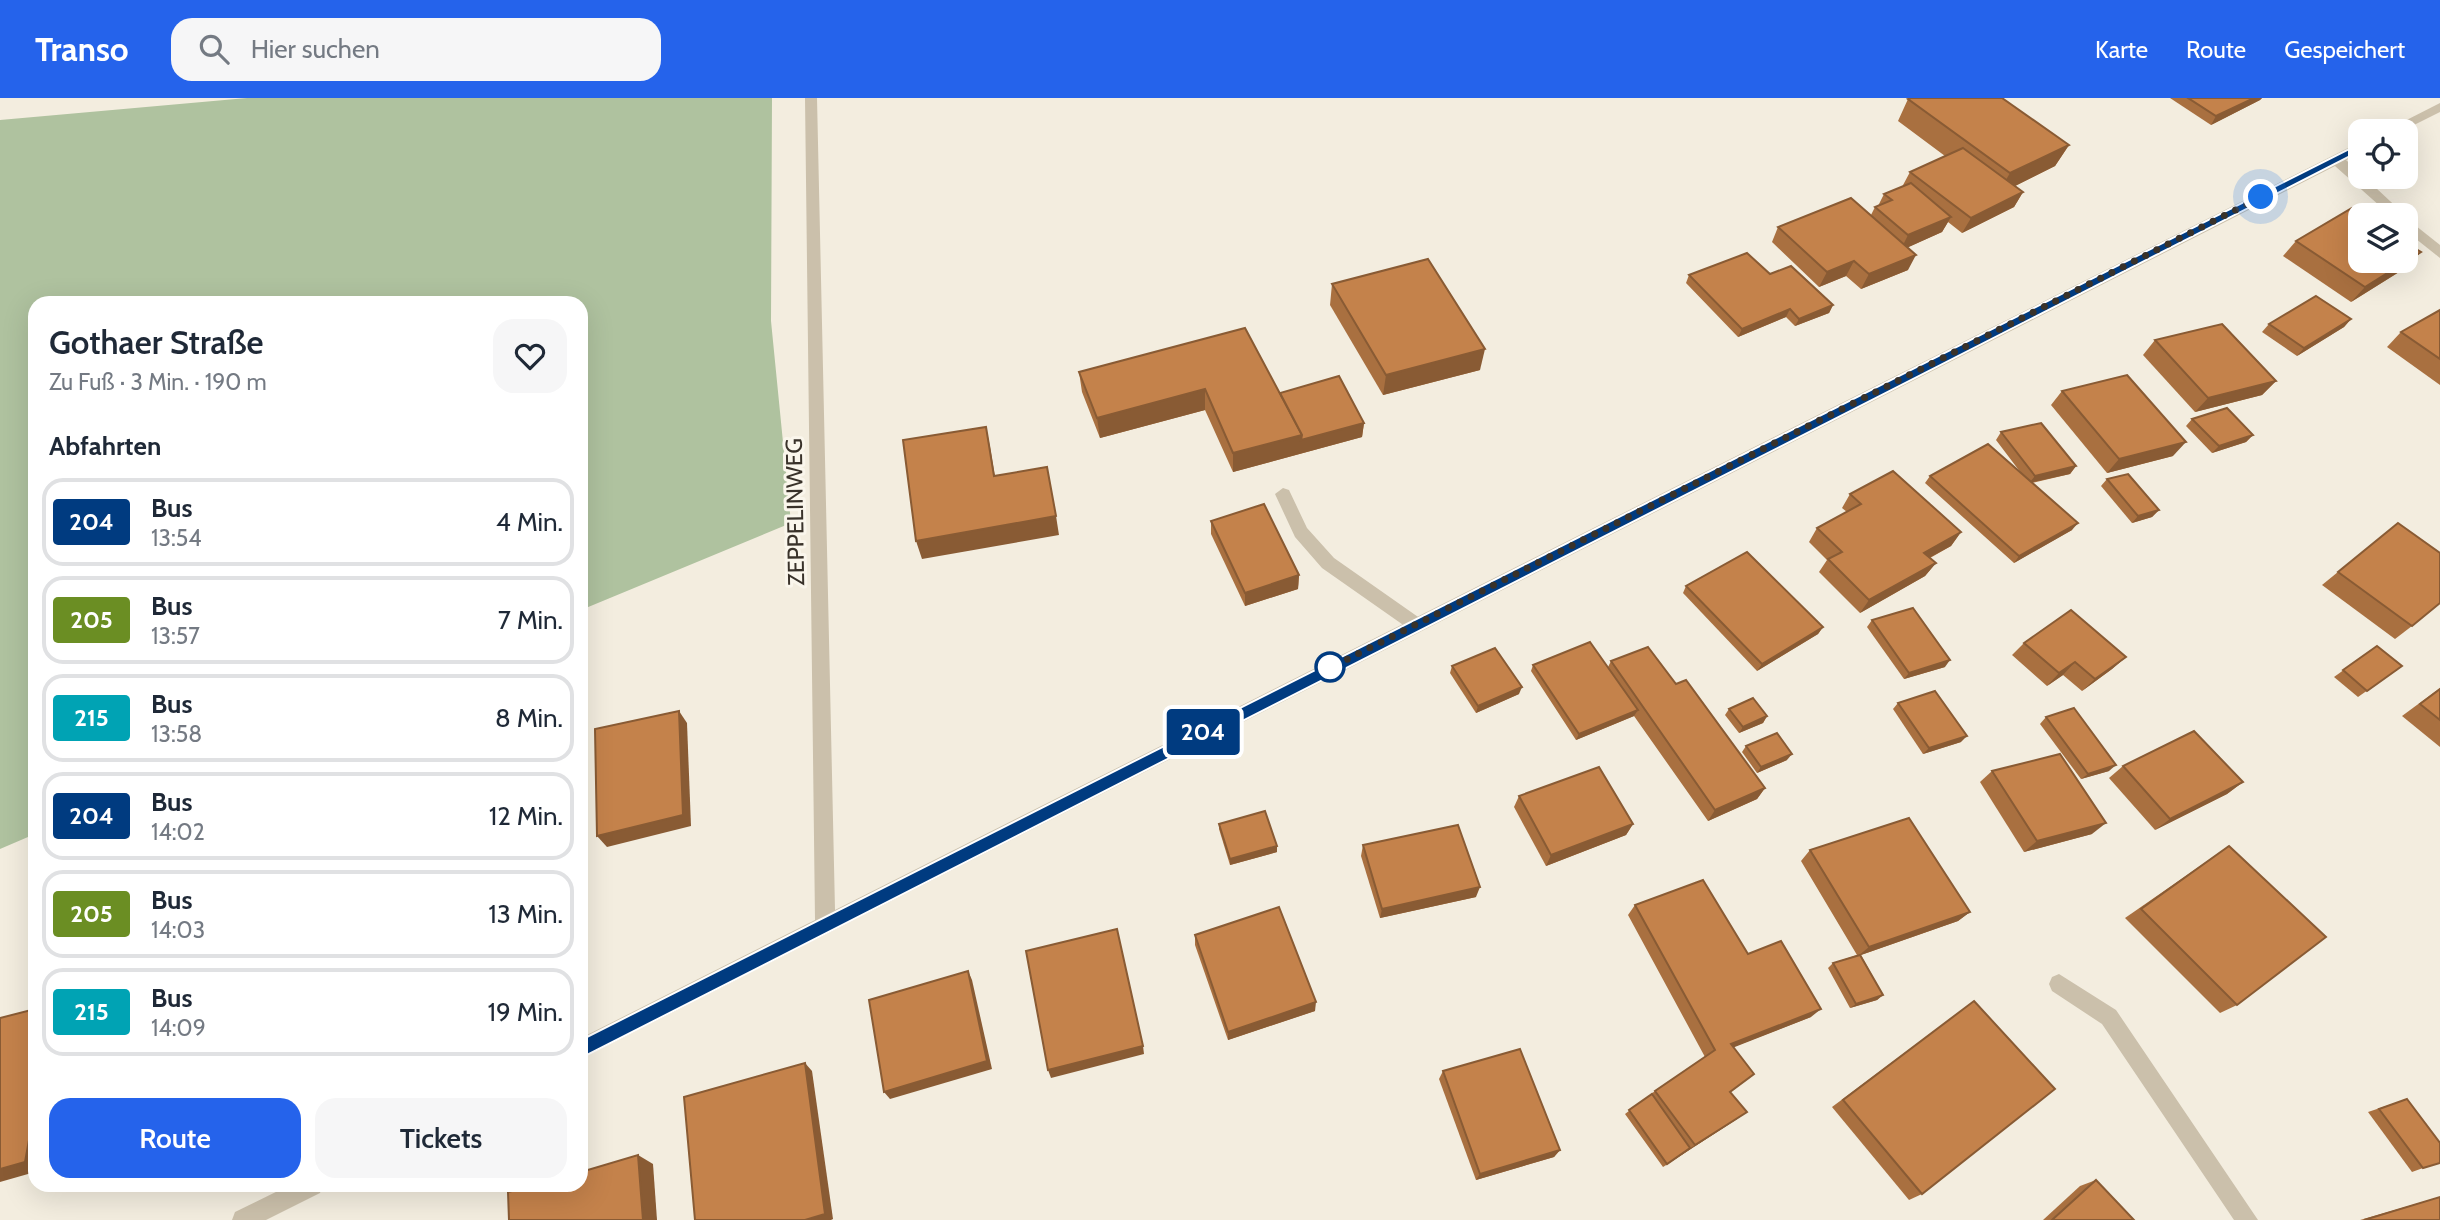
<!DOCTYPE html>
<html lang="de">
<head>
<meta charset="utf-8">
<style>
  :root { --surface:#fff; --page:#f6f6f7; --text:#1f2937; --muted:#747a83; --line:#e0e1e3; --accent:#2563eb }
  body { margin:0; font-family:Cabin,sans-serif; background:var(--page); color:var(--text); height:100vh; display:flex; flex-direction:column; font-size:26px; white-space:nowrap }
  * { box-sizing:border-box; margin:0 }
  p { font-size:23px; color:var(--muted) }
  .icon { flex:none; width:38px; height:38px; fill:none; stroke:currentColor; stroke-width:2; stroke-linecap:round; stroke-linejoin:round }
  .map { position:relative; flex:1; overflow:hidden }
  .side { position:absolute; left:28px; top:198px; width:560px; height:896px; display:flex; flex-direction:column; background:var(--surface); border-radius:21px; box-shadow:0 7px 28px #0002 }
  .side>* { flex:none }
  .badge { padding:0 14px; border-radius:5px; font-size:24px; line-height:46px }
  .tools { position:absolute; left:2348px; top:21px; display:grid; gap:14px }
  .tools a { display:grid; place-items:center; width:70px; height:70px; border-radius:14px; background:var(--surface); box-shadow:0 7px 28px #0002; font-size:35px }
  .you { position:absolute; width:35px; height:35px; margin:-18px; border:5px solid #fff; border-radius:50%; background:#1a73e8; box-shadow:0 0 0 10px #1a73e833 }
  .map>.badge { position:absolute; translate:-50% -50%; box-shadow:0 0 0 4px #fff }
  h2 { padding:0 21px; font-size:26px; line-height:63px }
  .round { display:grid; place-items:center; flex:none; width:74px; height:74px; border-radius:21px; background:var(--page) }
  .overview { display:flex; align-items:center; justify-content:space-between; height:119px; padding:0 21px }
  h1 { font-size:33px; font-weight:600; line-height:52px }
  .button { display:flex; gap:14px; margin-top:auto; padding:14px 21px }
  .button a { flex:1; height:80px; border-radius:21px; background:var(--accent); color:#fff; font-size:28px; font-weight:600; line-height:80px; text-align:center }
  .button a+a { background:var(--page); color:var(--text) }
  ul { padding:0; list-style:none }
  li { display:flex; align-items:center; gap:21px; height:88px; margin:0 14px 10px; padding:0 7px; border:4px solid var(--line); border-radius:21px }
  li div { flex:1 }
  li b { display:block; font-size:26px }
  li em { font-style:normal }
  li .badge { min-width:77px; font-weight:700; text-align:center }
  header { display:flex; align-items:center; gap:42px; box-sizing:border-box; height:98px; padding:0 35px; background:var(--accent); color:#fff }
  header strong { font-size:33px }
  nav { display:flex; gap:38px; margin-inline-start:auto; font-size:24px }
  .search { width:490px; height:63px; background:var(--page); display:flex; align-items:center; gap:18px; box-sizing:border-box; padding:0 24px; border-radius:21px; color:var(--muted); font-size:26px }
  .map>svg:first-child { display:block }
  .green { fill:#afc29f }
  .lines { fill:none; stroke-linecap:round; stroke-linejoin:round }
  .lane { fill:#cbc0ab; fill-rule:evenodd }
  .street { fill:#cbc0ab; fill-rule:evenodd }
  .wall { fill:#a97040 }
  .shaded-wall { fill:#895b34 }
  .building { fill:#c4824b; stroke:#895b34; stroke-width:2 }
  .line { fill:#003b80; stroke:#fff; stroke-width:2 }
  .walk { stroke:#39322a; stroke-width:7; stroke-dasharray:0 12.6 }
  .stop-dot { fill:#fff; stroke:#003b80; stroke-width:3.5 }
  .labels { text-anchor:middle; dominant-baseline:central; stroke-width:6; stroke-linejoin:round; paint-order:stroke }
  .street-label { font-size:23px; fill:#39322a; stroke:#faf6ec }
</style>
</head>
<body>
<header>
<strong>Transo</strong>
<div class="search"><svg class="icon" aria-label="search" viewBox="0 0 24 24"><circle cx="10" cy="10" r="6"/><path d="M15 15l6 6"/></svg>Hier suchen</div>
<nav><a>Karte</a><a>Route</a><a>Gespeichert</a></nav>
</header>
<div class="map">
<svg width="2440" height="1122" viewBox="0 0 2440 1122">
  <rect width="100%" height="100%" fill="#f3eddf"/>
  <path class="green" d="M247,0h525l-1,223 20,202 -210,87v-307h-546v531l-35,15v-729z"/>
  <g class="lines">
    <path class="lane" d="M1283,390l6,2 18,38 27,30 87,61 3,5 -3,5 -6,2 -6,-2 -87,-61 -27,-31 -20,-43z"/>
    <g class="street">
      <path d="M805,0h12l18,812 1521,-766 5,-1v10l-15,7 59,55h-15l-55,-49 -1754,893v-21l234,-118z"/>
      <path d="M2440,5v9l-38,19h-17z"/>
      <path d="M2406,120l34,27v13l-34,-27z"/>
      <path d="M2059,876l57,36 142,210h-24l-132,-196 -50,-33 -3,-7 3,-7z"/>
      <path d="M290,1087h33l-3,8 -54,27h-34l3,-8z"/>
    </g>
  </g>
  <g class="wall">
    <path d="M2170,0h92l-2,2 -49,25z"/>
    <path d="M1908,1l161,46 -14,21 -40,20 8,6 -9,15 -52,26 -14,-11 -6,10 -34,15v23l-47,19 -15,-13 -27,11 -47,-45 6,-15 93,-12 4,-8 3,-1 6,-12 18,-7 8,-15 35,-16 -47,-35z"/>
    <path d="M2296,143l125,11 -14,15 -56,35 -68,-46z"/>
    <path d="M1770,176l63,31 -4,8 -34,13 -9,-9 -48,20 -52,-54 3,-8z"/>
    <path d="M1332,186l148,86 -97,25 -53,-90z"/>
    <path d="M2440,212v75l-53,-38 14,-15z"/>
    <path d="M2351,221l-7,8 -47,29 -35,-24 7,-8z"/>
    <path d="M2155,242l121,41 -14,14 -67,17 -52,-57z"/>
    <path d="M1079,274l201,21 84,30 -2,14 -129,35 -28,-62 -105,28 -18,-46z"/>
    <path d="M2062,293l111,65 -66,17 -56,-68z"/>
    <path d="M2192,321l61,16 -7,7 -34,11 -26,-27z"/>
    <path d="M2001,334l75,34 -6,8 -38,9 40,47 -58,33 -89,-80 5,-7 91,-3 -25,-33z"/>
    <path d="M2107,381l52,31 -7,7 -20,6 -31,-37z"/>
    <path d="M1850,396l111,38 -10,14 -21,12 6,5 -11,13 -65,37 -41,-41 8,-12 -18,-18 8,-14 30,-16 -5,-4z"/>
    <path d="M1211,423l88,54 -1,14 -53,17 -34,-72z"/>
    <path d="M2398,425l14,103 -17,13 -73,-54z"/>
    <path d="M1686,488l137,41 -5,7 -61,37 -74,-78z"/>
    <path d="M1872,522l73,47 -41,12 -37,-52z"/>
    <path d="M2024,545l102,14 -14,12 -30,22 -19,-16 -16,11 -35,-31z"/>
    <path d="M2377,548l25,20 -44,31 -24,-20z"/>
    <path d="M1611,563l65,23 89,104 -8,11 -49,22 -74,-105 -58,24 -45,-69 2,-6 75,2z"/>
    <path d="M1452,568l67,28 -43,19 -26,-40z"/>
    <path d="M2440,590v59l-38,-31z"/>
    <path d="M1898,605l63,39 -38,12 -30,-45z"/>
    <path d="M1729,611l38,7 -4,7 -24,10 -14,-18z"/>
    <path d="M2046,619l63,54 -28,8 -41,-55z"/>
    <path d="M1746,648l41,14 -30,13 -15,-21z"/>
    <path d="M2123,668l120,16 -16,12 -72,36 -46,-52z"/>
    <path d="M1992,673l100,63 -68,18 -44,-70z"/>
    <path d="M1519,698l114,28 -7,11 -80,31 -32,-59z"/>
    <path d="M1219,726l58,22v6l-47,13 -11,-36z"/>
    <path d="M1363,747l113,52 -96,21 -19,-62z"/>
    <path d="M2229,748l8,159 -17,8 -95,-95z"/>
    <path d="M1810,752l160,62 -12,9 -97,34 22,40 -6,5 -27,8 -22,-40 5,-5 24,-8 -56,-94z"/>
    <path d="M1635,807l113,49 63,63 -78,30 -3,46 7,26 -74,48 -38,-53 30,-23 50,-34 -77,-142z"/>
    <path d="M1195,837l120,76 -87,29 -33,-95z"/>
    <path d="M1974,903l-52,193 -13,6 -77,-93z"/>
    <path d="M1443,973l117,79 -6,7 -78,23 -37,-101z"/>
    <path d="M2407,1001l16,69 -11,4 -44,-60z"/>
    <path d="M2096,1082l38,40h-91l37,-34z"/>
    <path d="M2440,1098v24h-80l80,-23z"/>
  </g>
  <g class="shaded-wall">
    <path d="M2254,0h8l-2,2 -49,25 5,-9z"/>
    <path d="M2069,47l-14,21 -58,29 13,-22z"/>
    <path d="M2023,94l-9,15 -52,26 9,-15z"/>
    <path d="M1951,119l-9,15 -42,19 8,-16z"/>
    <path d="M2421,154l-14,15 -56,35 14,-15z"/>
    <path d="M1916,157l-8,15 -47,19 8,-15z"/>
    <path d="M1854,163l-8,15 -27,11 8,-15z"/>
    <path d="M1833,207l-4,8 -34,13 4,-7z"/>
    <path d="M1790,211l-4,8 -48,20 4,-8z"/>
    <path d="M2351,221l-7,8 -47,29 7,-8z"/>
    <path d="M1485,251l-5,21 -97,25 3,-20z"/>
    <path d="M2276,283l-14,14 -67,17 13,-14z"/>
    <path d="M1205,291v21l-105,28 -3,-20z"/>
    <path d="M1364,325l-2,14 -129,35v-19l69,-18z"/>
    <path d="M986,329l4,20 8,48 -4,-19z"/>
    <path d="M2253,337l-7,7 -34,11 7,-7z"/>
    <path d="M2186,344l-13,14 -66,17 12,-14z"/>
    <path d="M2076,368l-6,8 -41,9 6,-7z"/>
    <path d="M2159,412l-7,7 -20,6 6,-7z"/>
    <path d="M1056,418l3,19 -137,24 -6,-18z"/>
    <path d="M2078,425l-6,7 -58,33 5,-7z"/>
    <path d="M1961,434l-10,14 -37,20 10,-13z"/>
    <path d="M1936,465l-11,13 -65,37 9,-13z"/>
    <path d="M1299,477l-1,14 -53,17v-13z"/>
    <path d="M1823,529l-5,7 -61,37 5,-7z"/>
    <path d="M2126,559l-14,12 -30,22 13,-12z"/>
    <path d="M1950,562l-5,7 -41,12 5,-6z"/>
    <path d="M2075,564l-12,13 -16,11 12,-13z"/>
    <path d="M1522,589l-3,7 -43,19 2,-7z"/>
    <path d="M1638,612l-4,6 -58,24 3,-6z"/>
    <path d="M679,613l8,12 4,103 -84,21 -10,-11z"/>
    <path d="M1767,618l-4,7 -24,10 4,-6z"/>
    <path d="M1967,638l-6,6 -38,12 6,-6z"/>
    <path d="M1792,656l-5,6 -30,13 4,-6z"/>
    <path d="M2116,667l-7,6 -28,8 7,-5z"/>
    <path d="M2243,684l-16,12 -72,36 15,-11z"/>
    <path d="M1765,690l-8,11 -49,22 7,-11z"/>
    <path d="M2106,725l-14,11 -68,18 13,-11z"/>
    <path d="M1633,726l-7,11 -80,31 5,-11z"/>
    <path d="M1277,748v6l-47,13v-6z"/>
    <path d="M1480,789l-4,10 -96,21 2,-9z"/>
    <path d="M1970,814l-12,9 -100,35 11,-9z"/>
    <path d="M968,873l4,9 20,89 -102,30 -6,-7z"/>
    <path d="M1883,897l-6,5 -27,8 6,-4z"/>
    <path d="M1316,904l-1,9 -87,29v-8z"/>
    <path d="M1821,911l-10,8 -89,35 9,-8z"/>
    <path d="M1143,948l1,8 -93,24 -3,-8z"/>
    <path d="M805,965l7,8 21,148 -2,1h-26z"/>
    <path d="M35,1009v65l-35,10v-13z"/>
    <path d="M1747,1014l-10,7 -74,48 32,-22z"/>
    <path d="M1560,1052l-6,7 -78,23 4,-6z"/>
    <path d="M638,1057l15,9 4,56h-14z"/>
  </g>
  <g class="building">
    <path d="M1911,0h91l67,47 -59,28 -102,-74z"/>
    <path d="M2188,0h66l-38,18z"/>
    <path d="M1963,50l60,44 -52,26 -61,-46z"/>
    <path d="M1911,85l40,34 -43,18 -33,-28 17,-7 -8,-6z"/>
    <path d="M1851,100l65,57 -47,19 -15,-13 -27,11 -49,-45z"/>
    <path d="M2352,110l11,7h-2v46h45v-18l15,9 -56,35 -69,-46z"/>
    <path d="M1747,155l23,21 21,-8 42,39 -34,14 -9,-10 -48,20 -53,-54z"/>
    <path d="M1428,161l57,90 -99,26 -54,-91z"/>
    <path d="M2316,198l35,23 -47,29 -35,-24z"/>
    <path d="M2440,212v49l-39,-27z"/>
    <path d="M2222,226l54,57 -68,17 -53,-58z"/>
    <path d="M1245,230l57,107 -69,18 -28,-64 -108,29 -18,-46z"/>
    <path d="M2127,277l59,67 -67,17 -57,-68z"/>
    <path d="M1339,278l25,47 -63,17 1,-5 -22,-42z"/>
    <path d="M2227,310l26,27 -34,11 -27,-27z"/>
    <path d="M2041,325l35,43 -41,10 -34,-44z"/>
    <path d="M986,329l8,49 53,-9 9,49 -140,25 -13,-101z"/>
    <path d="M1988,346l90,79 -59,33 -89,-80z"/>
    <path d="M1893,373l68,61 -37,21 12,10 -67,37 -41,-41 14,-7 -25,-24 44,-24 -11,-10z"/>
    <path d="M2128,376l31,36 -21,6 -31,-37z"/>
    <path d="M1264,406l35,71 -54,18 -34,-72z"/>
    <path d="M2398,425l42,30v50l-28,23 -74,-54z"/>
    <path d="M1747,454l76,75 -61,37 -76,-78z"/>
    <path d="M1913,510l37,52 -41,13 -37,-53z"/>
    <path d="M2071,512l55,47 -31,22 -20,-17 -16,11 -35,-30z"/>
    <path d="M1590,544l48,68 -59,24 -46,-69z"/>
    <path d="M2377,548l25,20 -35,25 -24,-21z"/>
    <path d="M1648,549l28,37 10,-4 79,108 -50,22 -104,-149z"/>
    <path d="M1495,550l27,39 -44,19 -26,-40z"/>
    <path d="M2440,591v31l-20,-16z"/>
    <path d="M1935,593l32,45 -38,12 -31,-45z"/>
    <path d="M1753,600l14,18 -24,11 -14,-18z"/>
    <path d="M2074,610l42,57 -28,9 -42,-57z"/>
    <path d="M679,613l4,104 -86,21 -2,-107z"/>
    <path d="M2194,633l49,51 -73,37 -47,-53z"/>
    <path d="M1777,635l15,21 -31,13 -15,-21z"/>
    <path d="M2060,656l46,69 -69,18 -45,-70z"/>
    <path d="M1599,669l34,57 -82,31 -32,-59z"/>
    <path d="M1265,713l12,35 -47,13 -11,-35z"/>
    <path d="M1909,720l61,94 -101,35 -59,-97z"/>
    <path d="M1458,727l22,62 -98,22 -19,-64z"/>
    <path d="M2229,748l97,91 -89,68 -96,-96z"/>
    <path d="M1703,782l45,74 33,-13 40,68 -90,35 23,30 -24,18 17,20 -52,33 -40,-54 60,-41 -80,-145z"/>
    <path d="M1279,809l37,95 -88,30 -33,-97z"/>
    <path d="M1117,831l26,117 -95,24 -22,-119z"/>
    <path d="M1860,857l23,40 -27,9 -23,-41z"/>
    <path d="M968,873l19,90 -103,31 -15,-92z"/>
    <path d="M1974,903l81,88 -133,105 -79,-94z"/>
    <path d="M35,911v98l-10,55 -25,7v-151z"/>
    <path d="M1520,951l40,101 -80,24 -37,-103z"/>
    <path d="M805,965l20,151 -20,6h-110l-11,-123z"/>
    <path d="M1652,996l38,54 -23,16 -38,-54z"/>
    <path d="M2407,1001l33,44v20l-17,5 -44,-59z"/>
    <path d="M638,1057l5,65h-134l-1,-28 27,-7h46v-13z"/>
    <path d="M2096,1082l38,40h-82z"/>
    <path d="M2440,1099v23h-76z"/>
  </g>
  <path class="line" d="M2361,45l3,1v5l-1777,906 -6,2 -6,-2 -2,-6 2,-6z"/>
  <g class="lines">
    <path class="walk" d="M1330,569l-8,5 939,-475"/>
  </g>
  <circle class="stop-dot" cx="1330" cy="569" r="14"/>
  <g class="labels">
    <g class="street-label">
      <text transform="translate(795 414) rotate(-91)">ZEPPELINWEG</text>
    </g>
  </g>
</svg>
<div class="tools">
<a><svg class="icon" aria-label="locate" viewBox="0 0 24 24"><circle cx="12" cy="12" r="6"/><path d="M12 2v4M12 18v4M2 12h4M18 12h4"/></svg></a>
<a><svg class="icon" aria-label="layers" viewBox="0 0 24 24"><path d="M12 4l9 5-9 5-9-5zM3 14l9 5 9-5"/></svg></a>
</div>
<div class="you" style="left:2261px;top:99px"></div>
<b class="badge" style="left:1203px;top:634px;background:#003b80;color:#fff">204</b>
<section class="side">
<div class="overview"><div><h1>Gothaer Straße</h1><p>Zu Fuß · 3 Min. · 190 m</p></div><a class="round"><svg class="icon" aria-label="heart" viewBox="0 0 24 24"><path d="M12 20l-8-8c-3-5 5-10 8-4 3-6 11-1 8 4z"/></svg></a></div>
<h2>Abfahrten</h2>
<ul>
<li><span class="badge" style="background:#003b80;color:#fff">204</span><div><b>Bus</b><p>13:54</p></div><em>4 Min.</em></li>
<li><span class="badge" style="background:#6b8e23;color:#fff">205</span><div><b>Bus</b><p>13:57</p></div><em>7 Min.</em></li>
<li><span class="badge" style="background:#00a3b4;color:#fff">215</span><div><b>Bus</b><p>13:58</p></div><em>8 Min.</em></li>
<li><span class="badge" style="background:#003b80;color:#fff">204</span><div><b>Bus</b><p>14:02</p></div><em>12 Min.</em></li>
<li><span class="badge" style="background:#6b8e23;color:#fff">205</span><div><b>Bus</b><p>14:03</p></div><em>13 Min.</em></li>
<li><span class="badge" style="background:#00a3b4;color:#fff">215</span><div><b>Bus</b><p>14:09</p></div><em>19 Min.</em></li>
</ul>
<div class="button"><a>Route</a><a>Tickets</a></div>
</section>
</div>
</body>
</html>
